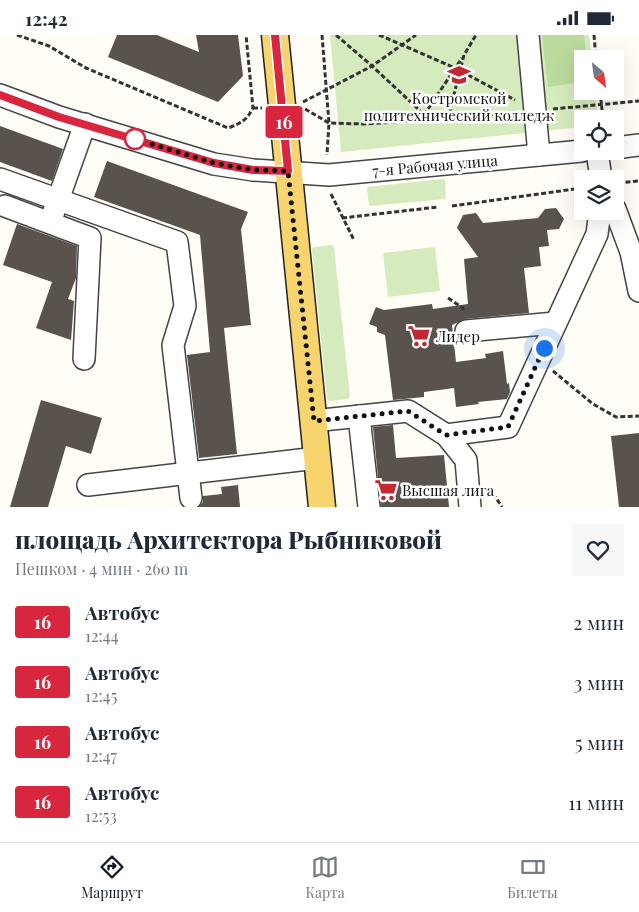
<!DOCTYPE html>
<html lang="ru">
<head>
<meta charset="utf-8">
<style>
  :root { --surface:#fff; --page:#f6f6f7; --text:#1f2937; --muted:#747a83; --line:#e0e1e3; --accent:#111827 }
  body { margin:0; font-family:"Playfair Display",serif; background:var(--page); color:var(--text); height:100vh; display:flex; flex-direction:column; font-size:19px; white-space:nowrap }
  * { box-sizing:border-box; margin:0 }
  p { font-size:16px; color:var(--muted) }
  .icon { flex:none; width:28px; height:28px; fill:none; stroke:currentColor; stroke-width:2; stroke-linecap:round; stroke-linejoin:round }
  .map { position:relative; height:472px; overflow:hidden }
  .panel { display:flex; flex-direction:column; background:var(--surface); flex:1 }
  .panel>* { flex:none }
  .badge { padding:0 10px; border-radius:4px; font-size:18px; line-height:32px }
  .needle { width:32px; rotate:151deg }
  .controls { position:absolute; left:574px; top:15px; display:grid; gap:10px }
  .controls a { display:grid; place-items:center; width:50px; height:50px; border-radius:0px; background:var(--surface); box-shadow:0 5px 20px #0002; font-size:25px }
  .you { position:absolute; width:25px; height:25px; margin:-12px; border:4px solid #fff; border-radius:50%; background:#1a73e8; box-shadow:0 0 0 8px #1a73e833 }
  .map>.badge { position:absolute; translate:-50% -50%; box-shadow:0 0 0 2px #fff }
  .round { display:grid; place-items:center; flex:none; width:52px; height:52px; border-radius:0px; background:var(--page) }
  .headline { display:flex; align-items:center; justify-content:space-between; height:85px; padding:0 15px }
  h1 { font-size:24px; font-weight:800; line-height:38px }
  ul { padding:0; list-style:none }
  li { display:flex; align-items:center; gap:15px; height:60px; padding:0 15px }
  li div { flex:1 }
  li b { display:block; font-size:19px }
  li em { font-style:normal }
  li .badge { min-width:55px; font-weight:700; text-align:center }
  .status { display:flex; justify-content:space-between; align-items:center; height:35px; padding:0 25px; background:var(--surface); direction:ltr }
  .status svg { height:14px; fill:currentColor }
  .menu { display:flex; justify-content:space-around; align-items:center; height:70px; border-top:1px solid var(--line); background:var(--surface); font-size:14px; color:var(--muted) }
  .menu a { display:grid; justify-items:center; gap:2px }
  .menu .active { color:var(--accent) }
  .map>svg:first-child { display:block }
  .green { fill:#d5eabd }
  .forest { fill:#badb9d }
  .building { fill:#5a524d }
  .lines { fill:none; stroke-linecap:round; stroke-linejoin:round }
  .minor-casing { stroke:#444; stroke-width:24 }
  .major-casing { stroke:#222; stroke-width:29 }
  .path { stroke:#333; stroke-width:3; stroke-dasharray:5 2.5; stroke-linecap:butt }
  .minor { stroke:#fff; stroke-width:21 }
  .major { stroke:#f7d46d; stroke-width:26 }
  .line-casing { stroke:#fff; stroke-width:11 }
  .line { stroke:#d7263d; stroke-width:8 }
  .walk { stroke:#111; stroke-width:5; stroke-dasharray:0 9 }
  .stop-dot { fill:#fff; stroke:#d7263d; stroke-width:2.5 }
  .labels { text-anchor:middle; dominant-baseline:central; stroke-width:5; stroke-linejoin:round; paint-order:stroke }
  .poi-label { font-size:15px; fill:#111; stroke:#fff; text-anchor:start }
  .street-label { font-size:15px; fill:#111; stroke:#fff }
</style>
</head>
<body>
<div class="status"><b>12:42</b><svg viewBox="0 0 49 12"><path d="M0 12V9h3v3zM5 12V6h3v6zM10 12V3h3v9zM15 12V0h3v12zM26 1h20v11H26zM47 4h2v5h-2z"/></svg></div>
<div class="map">
<svg width="639" height="472" viewBox="0 0 639 472">
  <rect width="100%" height="100%" fill="#fffdf5"/>
  <g class="green">
    <path d="M330,0h259l3,24h-10v32h13l3,28h-16v8l-241,25z"/>
    <path d="M443,144l2,1 1,16 -1,3 -74,7 -2,-1 -2,-16 1,-2z"/>
    <path d="M332,210l2,2 16,149 -2,3 -19,2 -2,-2 -15,-150 2,-2z"/>
    <path d="M435,212l5,44 -52,6 -5,-44z"/>
  </g>
  <path class="forest" d="M542,0h42l3,24h-5v23l-34,5z"/>
  <g class="building">
    <path d="M117,0h40l42,17 -3,-17h42l5,41 -25,26 -110,-45z"/>
    <path d="M0,91l63,23 -11,32 -52,-19z"/>
    <path d="M107,126l141,51 -7,17 10,96 -27,3 13,126 -38,4 -12,-103 23,-3 -10,-117 -106,-38z"/>
    <path d="M556,173l8,11 -5,10 -12,1 2,16 -10,1 2,19 -17,2 5,45 -64,6 -13,6 4,37 30,-4 -1,-4 18,-3 4,33 2,-1 1,9 -3,7 -29,3 1,2 -23,3 -2,-19 -30,4v5l-31,3 -8,-65 -8,-3v-5l-8,-3 7,-17 8,3 48,-6 1,5 35,-5 -4,-45 14,-2 -21,-29 6,-13 13,-2 7,10 55,-5 7,-9z"/>
    <path d="M17,189l60,22 -1,32 -8,21 6,2 -3,39 -35,-12 16,-46 -49,-17z"/>
    <path d="M41,365l61,18 -11,36 -25,-8 -18,61h-38z"/>
    <path d="M393,390l3,33 48,-3 5,52h-68l-8,-80z"/>
    <path d="M639,398v74h-20l-8,-71z"/>
    <path d="M238,450l2,22h-41l4,-5v-6l19,-2 -1,-7z"/>
  </g>
  <g class="lines">
    <defs>
      <g id="minor">
        <path d="M528,0l11,120"/>
        <path d="M0,60l59,22 155,47 39,6 76,5 253,-24"/>
        <path d="M615,113l24,-3"/>
        <path d="M597,116l4,28"/>
        <path d="M0,144l177,63 8,64 -12,39 18,153"/>
        <path d="M5,171l85,32 -6,121"/>
        <path d="M615,174l16,43 8,39"/>
        <path d="M53,179l32,-90"/>
        <path d="M466,296l89,-8"/>
        <path d="M359,381l10,91"/>
        <path d="M313,386l95,-10 38,24 20,25 4,47"/>
        <path d="M446,400l62,-8 89,-193 3,-23"/>
        <path d="M88,450l229,-27"/>
      </g>
      <path id="major" d="M275,0l47,472"/>
    </defs>
    <use href="#minor" class="minor-casing"/>
    <use href="#major" class="major-casing"/>
    <g class="path">
      <path d="M17,0l32,11 37,22 142,60c12,-4 19,-8 25,-20l-7,-73"/>
      <path d="M322,0l7,88 -2,32"/>
      <path d="M336,0l36,31 57,53"/>
      <path d="M379,0l76,33 60,32"/>
      <path d="M594,0l2,24"/>
      <path d="M600,56l3,28"/>
      <path d="M303,67l69,-36 44,-31"/>
      <path d="M253,73h9"/>
      <path d="M305,74l24,14 35,1 65,-4 88,-8"/>
      <path d="M553,74l86,-8"/>
      <path d="M424,80l38,-57"/>
      <path d="M448,83l16,-63 12,-20"/>
      <path d="M618,148l21,-2"/>
      <path d="M331,159l23,46"/>
      <path d="M452,171l130,-18"/>
      <path d="M342,183l96,-11"/>
      <path d="M448,263l15,10 1,4"/>
      <path d="M553,336l40,33 23,13 23,-1"/>
      <path d="M489,452l13,20"/>
    </g>
    <use href="#minor" class="minor"/>
    <use href="#major" class="major"/>
  </g>
  <g class="lines">
    <defs>
      <path id="line" d="M0,60l59,22 155,46 39,7 35,1 -13,-136"/>
    </defs>
    <use href="#line" class="line-casing"/>
    <use href="#line" class="line"/>
    <path class="walk" d="M135,104l79,24 39,7 35,1 26,250 94,-10 38,24 62,-8 36,-79"/>
  </g>
  <defs>
    <symbol id="university-bare" viewBox="-9 -9 18 18"><path d="M0-5L7-2L0 1L-7-2ZM-4 1L0 2.5L4 1V4Q0 6-4 4Z" fill="#c22831" stroke="#fff" stroke-width="2.5" paint-order="stroke"/></symbol>
    <symbol id="supermarket-bare" viewBox="-9 -9 18 18"><path d="M-6-5.5h2.5l.6 2H6L4.5 2H-2.5L-4.4-4H-6ZM-1.5 3.2a1.3 1.3 0 1 0 .1 0ZM3 3.2a1.3 1.3 0 1 0 .1 0Z" fill="#c22831" stroke="#fff" stroke-width="2.5" paint-order="stroke"/></symbol>
  </defs>
  <g fill-rule="evenodd">
    <use href="#university-bare" x="443" y="24" width="32" height="32"/>
    <use href="#supermarket-bare" x="403" y="285" width="32" height="32"/>
    <use href="#supermarket-bare" x="370" y="439" width="32" height="32"/>
  </g>
  <circle class="stop-dot" cx="135" cy="104" r="10"/>
  <g class="labels">
    <g class="poi-label">
      <text x="459" y="63" text-anchor="middle">Костромской<tspan x="459" dy="17">политехнический колледж</tspan></text>
      <text x="436" y="301">Лидер</text>
      <text x="402" y="455">Высшая лига</text>
    </g>
    <g class="street-label">
      <text transform="translate(435 130) rotate(-5)">7-я Рабочая улица</text>
    </g>
  </g>
</svg>
<div class="controls">
<a><svg class="needle" viewBox="-14 -14 28 28"><path d="M0-13l5 13h-10z" fill="#e53935"/><path d="M0 13l5-13h-10z" fill="#747a83"/></svg></a>
<a><svg class="icon" aria-label="locate" viewBox="0 0 24 24"><circle cx="12" cy="12" r="6"/><path d="M12 2v4M12 18v4M2 12h4M18 12h4"/></svg></a>
<a><svg class="icon" aria-label="layers" viewBox="0 0 24 24"><path d="M12 4l9 5-9 5-9-5zM3 14l9 5 9-5"/></svg></a>
</div>
<div class="you" style="left:544px;top:313px"></div>
<b class="badge" style="left:284px;top:87px;background:#d7263d;color:#fff">16</b>
</div>
<section class="panel">
<div class="headline"><div><h1>площадь Архитектора Рыбниковой</h1><p>Пешком · 4 мин · 260 m</p></div><a class="round"><svg class="icon" aria-label="heart" viewBox="0 0 24 24"><path d="M12 20l-8-8c-3-5 5-10 8-4 3-6 11-1 8 4z"/></svg></a></div>
<ul>
<li><span class="badge" style="background:#d7263d;color:#fff">16</span><div><b>Автобус</b><p>12:44</p></div><em>2 мин</em></li>
<li><span class="badge" style="background:#d7263d;color:#fff">16</span><div><b>Автобус</b><p>12:45</p></div><em>3 мин</em></li>
<li><span class="badge" style="background:#d7263d;color:#fff">16</span><div><b>Автобус</b><p>12:47</p></div><em>5 мин</em></li>
<li><span class="badge" style="background:#d7263d;color:#fff">16</span><div><b>Автобус</b><p>12:53</p></div><em>11 мин</em></li>
</ul>
</section>
<nav class="menu">
<a class="active"><svg class="icon" aria-label="directions" viewBox="0 0 24 24"><path d="M12 3l9 9-9 9-9-9zM9 14v-3h6M13 9l2 2-2 2"/></svg>Маршрут</a>
<a><svg class="icon" aria-label="map" viewBox="0 0 24 24"><path d="M3 6l6-2 6 2 6-2v14l-6 2-6-2-6 2zM9 4v14M15 6v14"/></svg>Карта</a>
<a><svg class="icon" aria-label="tickets" viewBox="0 0 24 24"><path d="M3 7h18v10H3zM15 7v10"/></svg>Билеты</a>
</nav>
</body>
</html>
